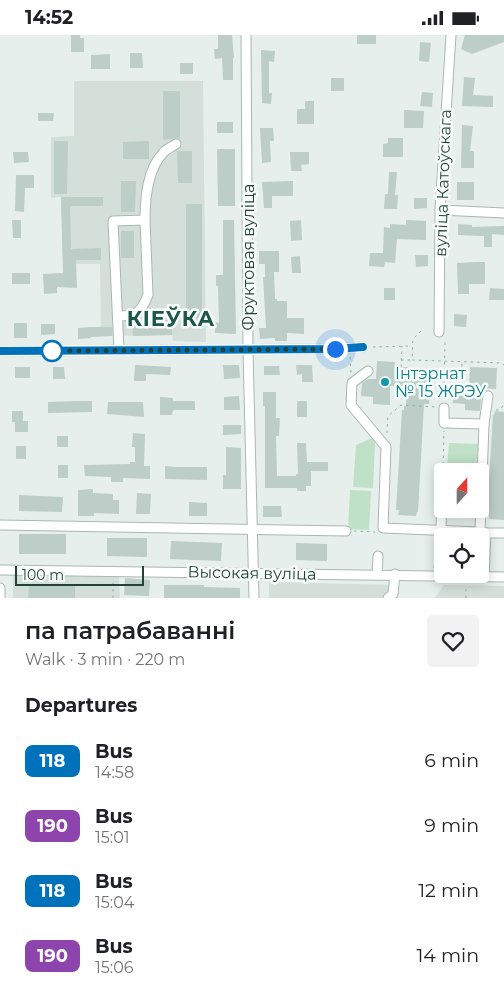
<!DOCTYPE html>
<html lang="en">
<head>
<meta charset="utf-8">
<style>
  :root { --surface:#fff; --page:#f2f2f2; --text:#202124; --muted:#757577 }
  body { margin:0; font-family:Montserrat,sans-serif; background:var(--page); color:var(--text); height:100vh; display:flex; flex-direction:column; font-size:19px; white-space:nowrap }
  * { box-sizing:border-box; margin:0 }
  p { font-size:16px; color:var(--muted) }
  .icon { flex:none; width:28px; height:28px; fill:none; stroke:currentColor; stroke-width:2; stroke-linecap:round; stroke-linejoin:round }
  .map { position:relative; height:563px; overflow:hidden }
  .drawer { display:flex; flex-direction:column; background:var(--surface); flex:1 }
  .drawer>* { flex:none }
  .badge { padding:0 10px; border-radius:8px; font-size:18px; line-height:32px }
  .needle { width:32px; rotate:21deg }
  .controls { position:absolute; left:434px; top:428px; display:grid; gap:10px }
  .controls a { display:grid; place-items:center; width:55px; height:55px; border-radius:5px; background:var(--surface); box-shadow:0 2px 12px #0003; font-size:25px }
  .scale { position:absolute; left:15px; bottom:12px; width:129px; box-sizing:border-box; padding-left:5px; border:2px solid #23433a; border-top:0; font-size:14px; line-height:18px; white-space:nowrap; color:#23433a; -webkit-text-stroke:4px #f7fbf9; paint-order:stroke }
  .you { position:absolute; width:25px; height:25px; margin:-12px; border:4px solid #fff; border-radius:50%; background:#1a73e8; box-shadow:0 0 0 8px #1a73e833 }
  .map>.badge { position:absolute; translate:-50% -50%; box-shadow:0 0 0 2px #fff }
  h2 { padding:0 25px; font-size:19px; line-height:45px }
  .round { display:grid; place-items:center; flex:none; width:52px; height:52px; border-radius:5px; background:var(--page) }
  .headline { display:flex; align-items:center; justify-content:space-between; height:85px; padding:0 25px }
  h1 { font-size:24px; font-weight:600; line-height:38px }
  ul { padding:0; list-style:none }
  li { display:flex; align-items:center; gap:15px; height:65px; padding:0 25px }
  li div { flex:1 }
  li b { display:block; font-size:19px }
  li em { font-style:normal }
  li .badge { min-width:55px; font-weight:700; text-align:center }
  .status { display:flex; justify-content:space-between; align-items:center; height:35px; padding:0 25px; background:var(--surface); direction:ltr }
  .status svg { height:14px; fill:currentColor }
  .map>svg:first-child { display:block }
  .built { fill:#d4dfda }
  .green { fill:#bee1c7 }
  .building { fill:#bdcdc7 }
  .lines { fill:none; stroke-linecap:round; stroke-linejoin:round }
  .minor-casing { stroke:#a8b8b2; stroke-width:11 }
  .path { stroke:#85b4a5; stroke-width:1; stroke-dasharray:2.5 4; stroke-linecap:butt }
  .minor { stroke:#fff; stroke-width:9 }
  .line-casing { stroke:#fff; stroke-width:11 }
  .line { stroke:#0072bc; stroke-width:8 }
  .walk { stroke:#23433a; stroke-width:5; stroke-dasharray:0 9 }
  .stop-dot { fill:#fff; stroke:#0072bc; stroke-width:2.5 }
  .culture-dot { fill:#0f9aa8; stroke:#f7fbf9; stroke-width:2 }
  .labels { text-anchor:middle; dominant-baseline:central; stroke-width:5; stroke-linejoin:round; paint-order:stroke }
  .street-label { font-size:16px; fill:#23433a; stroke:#f7fbf9 }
  .culture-label { font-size:16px; fill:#0d838f; stroke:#f7fbf9; text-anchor:start }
  .district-label { font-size:21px; font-weight:bold; letter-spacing:1px; fill:#1e5648; stroke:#f7fbf9 }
</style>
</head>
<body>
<div class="status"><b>14:52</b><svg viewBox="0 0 49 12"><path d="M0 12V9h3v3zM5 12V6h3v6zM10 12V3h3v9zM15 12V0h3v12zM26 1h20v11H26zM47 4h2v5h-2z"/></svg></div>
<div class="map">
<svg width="504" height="563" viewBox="0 0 504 563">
  <rect width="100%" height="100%" fill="#e6efeb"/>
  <g class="built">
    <path d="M74,46h129l3,261 -33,-1 -1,-6 -71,1 -1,-72h-37l-2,-67 -10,1v-61l23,-1z"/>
    <path d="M13,540l106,1 1,22h-107z"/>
    <path d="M269,547l130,3 -1,13h-129z"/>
    <path d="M444,550l60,1v12h-69z"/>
  </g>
  <g class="green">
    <path d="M372,403l3,5 -2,45 -20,-1 3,-42z"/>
    <path d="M449,408l29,1 -2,25 -29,-2z"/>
    <path d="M350,455l21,1 -2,39 -21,-1z"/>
  </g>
  <g class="building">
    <path d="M71,0h9v3h4v14h-13z"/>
    <path d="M218,0h14l2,23h-1v22h-10l-1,-22 -7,1 -1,-10h4z"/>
    <rect x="357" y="0" width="19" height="9"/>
    <path d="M465,0h39v7l-32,12 -11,-5z"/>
    <path d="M420,7l11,1 -2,19 -10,-1z"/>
    <path d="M261,15l14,1 -1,11 -5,-1v32h3l-1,11 -9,-1z"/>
    <path d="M130,18h12l1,15h-13z"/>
    <path d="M110,19v15h-19v-14z"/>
    <rect x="180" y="28" width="13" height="11"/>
    <path d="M464,42l11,1 -2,17 20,1v11l-31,-1z"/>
    <rect x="331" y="43" width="13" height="13"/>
    <path d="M163,56h17v48l-4,-1 -13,2z"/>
    <path d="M422,57l11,1 -1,14 -12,-1z"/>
    <path d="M305,66h9v23h-17v-15h8z"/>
    <path d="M404,75l20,1 -1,17h-19z"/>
    <path d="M38,78h16l-1,8h-15z"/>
    <rect x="217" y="87" width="16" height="11"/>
    <path d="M462,90l11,1 -3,25h4v17h-13z"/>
    <path d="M260,93h13l1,13h-4l1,21 -9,1z"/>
    <path d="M388,103h15v19h-20v-13l5,-1z"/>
    <path d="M54,106h14l-1,53h-13z"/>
    <path d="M149,106v18h-26v-17z"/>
    <path d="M217,114h18v57h-17z"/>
    <path d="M177,116h15v32h-14z"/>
    <path d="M13,117h15l1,10 -15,1z"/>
    <path d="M290,117h19v12l-8,1 1,6h-11z"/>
    <path d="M389,137h8l-2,23h3l-1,14h-13l1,-15h3z"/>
    <path d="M16,140h18v13h-9l-1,24 -9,-1z"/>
    <path d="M121,146h15l-1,31h-14z"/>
    <path d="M293,146v15h-21v12h-8l-2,-26z"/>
    <rect x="457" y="147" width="17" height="18"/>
    <path d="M61,162h42v9h-33l1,43 30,-1v12h-25l1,28 -20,-1v6l-13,1 -1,-20 20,-1z"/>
    <path d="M414,163h13v10l-13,1z"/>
    <rect x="186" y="169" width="16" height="114"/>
    <path d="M12,185h9v18h-8z"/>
    <path d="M223,185h11l2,114 -21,-1v-11l4,1 -1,-37h-2v-11h7z"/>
    <path d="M301,185l1,20 -11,1 -1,-20z"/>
    <path d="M406,185l20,1v19l-29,-1 -2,24 -10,-1 -1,5 -15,-1 1,-13h13l1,-26 6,1v-4l16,1z"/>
    <path d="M458,189l14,1v2l32,-1v9l-12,-1v13h-8v-11l-26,-1z"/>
    <rect x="121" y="196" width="13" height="27"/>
    <path d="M259,216h20v21h-5l1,27h2v2h10v17h17v16l-17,-1v8h-12v-3l-15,1 -1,-11h7l-3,-51h2v-13h-6z"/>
    <path d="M415,220h13v11l-12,1z"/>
    <path d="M300,221l1,17h-9l-1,-16z"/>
    <path d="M476,227h9v22h-16v10h-11l-1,-31z"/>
    <rect x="12" y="238" width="18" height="11"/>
    <rect x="384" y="253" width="11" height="12"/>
    <path d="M490,253l14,1v11h-15z"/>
    <path d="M454,279l13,1 -1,12 -12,-1z"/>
    <path d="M172,285v15l-39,1 -1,-15z"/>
    <rect x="14" y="288" width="13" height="15"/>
    <path d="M41,289h14v10l-14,1z"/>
    <path d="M90,292h22v9l-22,1 1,1 -13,1v-11z"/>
    <path d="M377,326l18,1v5h13v5l23,2 -2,30h-5l-6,108h-1l-1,4 -18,-1 1,-5h-3l6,-100h2v-4h2l1,-20h-17v19l-17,-1v-7l-12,-1 1,-13 6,-4h8z"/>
    <path d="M135,330l36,2 -1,8 -24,-1v7h-12z"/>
    <path d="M223,330h16l1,13 -16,1z"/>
    <path d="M296,330h16l1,17h-11v-8l-5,1z"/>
    <path d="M264,331h15l1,9h-16z"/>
    <rect x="15" y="332" width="15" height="11"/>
    <path d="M53,332h11l1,12h-12z"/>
    <path d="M470,332l27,1 -1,21 -14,-1 -2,23 -15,-1v-6l-12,-1 1,-18 15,1z"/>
    <path d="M263,357h13v26h4l-1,18h-3l1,40h19v-2h2l-1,-31h9l1,19h21v9h-17v15h-5v5h-9v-3h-32v-82h-2z"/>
    <path d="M239,361l1,14h-16v-13z"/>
    <path d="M160,362l13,1v3h22v9h-22l-1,5h-12z"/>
    <path d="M76,366h16v11l-44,1v-11z"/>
    <rect x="297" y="366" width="10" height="16"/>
    <path d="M108,367h35l1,15 -37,-3z"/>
    <path d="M12,376h11v10h5v11h-13v-10h-3z"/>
    <path d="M495,376l9,1v108l-15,-1v-4h-2l6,-101 1,1z"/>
    <path d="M223,390h18v9l-18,1z"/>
    <path d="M133,398l12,1 -1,32h6v13l-27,-1v4h-12v-5l-26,-1 -1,-11 46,-1v-2h5v-15h-3z"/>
    <rect x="57" y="401" width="11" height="11"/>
    <rect x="16" y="411" width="10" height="13"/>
    <path d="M226,412l15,1v41h-18v-14h3z"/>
    <rect x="58" y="430" width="10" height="13"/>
    <path d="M165,431l10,1h32v13l-42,-1z"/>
    <path d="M93,454v4l20,1v6h6v14l-25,-1v3h-16v-26z"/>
    <path d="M137,458l14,1 -1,20h-14z"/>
    <path d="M19,460l44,2 -1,15 -43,-1z"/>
    <path d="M189,467l18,1v13h-18z"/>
    <path d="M263,471h18l1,11h-19z"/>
    <rect x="19" y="499" width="47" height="20"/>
    <path d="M107,503h40v19l-40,-1z"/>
    <path d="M171,506l51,2 -1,18 -51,-2z"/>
    <path d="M296,508l31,1v17l-31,-1z"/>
    <path d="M125,543l25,2 -1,16 -25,-1z"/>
    <path d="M29,549l46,1v13h-47z"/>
    <path d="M164,550h40v2l36,1v10h-76z"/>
  </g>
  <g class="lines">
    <defs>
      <g id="minor">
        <path d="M246,0l2,315 6,248"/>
        <path d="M440,175l64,3"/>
        <path d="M118,281c18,0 23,-3 30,-21l-3,-75"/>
        <path d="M439,297l1,-122 11,-175"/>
        <path d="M119,315l-6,-129 32,-1c0,-22 2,-50 18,-67 3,-4 9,-6 13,-9"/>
        <path d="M0,316l335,-2 28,-2"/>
        <path d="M368,336l-16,12 -1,22 35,42 -3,81 97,4"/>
        <path d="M444,373v15l40,1 -4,108 6,1 -2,44"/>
        <path d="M484,389l4,-28"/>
        <path d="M0,490l346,6"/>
        <path d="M441,495l1,-40"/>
        <path d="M486,498h18"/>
        <path d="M0,535l504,7"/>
        <path d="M377,539l1,-18"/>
        <path d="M0,553v10"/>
        <path d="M388,563l5,-4 2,-20"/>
      </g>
    </defs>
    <use href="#minor" class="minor-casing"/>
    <g class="path">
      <path d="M421,296l-8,8 -1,21 89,3 3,2"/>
      <path d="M373,312l38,-1"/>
      <path d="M350,322l1,16"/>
      <path d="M401,325h10"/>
      <path d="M401,332l1,-21"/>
      <path d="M445,341l16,1"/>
      <path d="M461,351l1,-24"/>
      <path d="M444,362l1,-57"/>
      <path d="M496,375h4l4,-6"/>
      <path d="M387,398l1,-17 13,-11 35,2"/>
      <path d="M443,436l1,-40"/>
      <path d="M354,496l21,1"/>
      <path d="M434,533l2,-29"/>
      <path d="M113,563v-17"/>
      <path d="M466,563v-12"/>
    </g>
    <use href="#minor" class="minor"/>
  </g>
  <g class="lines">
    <defs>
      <path id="line" d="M0,316l335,-2 28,-2"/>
    </defs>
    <use href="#line" class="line-casing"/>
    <use href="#line" class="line"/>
    <path class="walk" d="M52,316l283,-2"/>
  </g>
  <circle class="stop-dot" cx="52" cy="316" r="10"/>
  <circle class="culture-dot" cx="385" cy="347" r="5"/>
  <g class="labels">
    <g class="street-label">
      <text transform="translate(443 148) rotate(-88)">вуліца Катоўскага</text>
      <text transform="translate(248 222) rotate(-90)">Фруктовая вуліца</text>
      <text transform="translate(252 538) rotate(1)">Высокая вуліца</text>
    </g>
    <g class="culture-label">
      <text x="395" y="338">Інтэрнат<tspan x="395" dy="18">№ 15 ЖРЭУ</tspan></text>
    </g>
    <g class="district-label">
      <text x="171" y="283">КІЕЎКА</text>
    </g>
  </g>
</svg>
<div class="controls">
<a><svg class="needle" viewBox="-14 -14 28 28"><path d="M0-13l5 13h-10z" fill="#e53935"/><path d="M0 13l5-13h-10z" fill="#757577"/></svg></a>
<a><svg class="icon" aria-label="locate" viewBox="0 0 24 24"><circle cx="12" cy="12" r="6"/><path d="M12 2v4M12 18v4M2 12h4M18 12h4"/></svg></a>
</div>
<div class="scale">100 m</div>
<div class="you" style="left:335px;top:314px"></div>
</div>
<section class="drawer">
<div class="headline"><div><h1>па патрабаванні</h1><p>Walk · 3 min · 220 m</p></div><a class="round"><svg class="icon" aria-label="heart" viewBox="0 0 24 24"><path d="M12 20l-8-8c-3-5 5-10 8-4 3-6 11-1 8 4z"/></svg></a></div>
<h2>Departures</h2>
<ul>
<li><span class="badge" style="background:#0072bc;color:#fff">118</span><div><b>Bus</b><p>14:58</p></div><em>6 min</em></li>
<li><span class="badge" style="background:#8e44ad;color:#fff">190</span><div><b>Bus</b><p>15:01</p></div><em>9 min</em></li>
<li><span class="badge" style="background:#0072bc;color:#fff">118</span><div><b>Bus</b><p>15:04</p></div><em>12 min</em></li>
<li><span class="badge" style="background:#8e44ad;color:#fff">190</span><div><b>Bus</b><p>15:06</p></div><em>14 min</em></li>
</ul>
</section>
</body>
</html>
